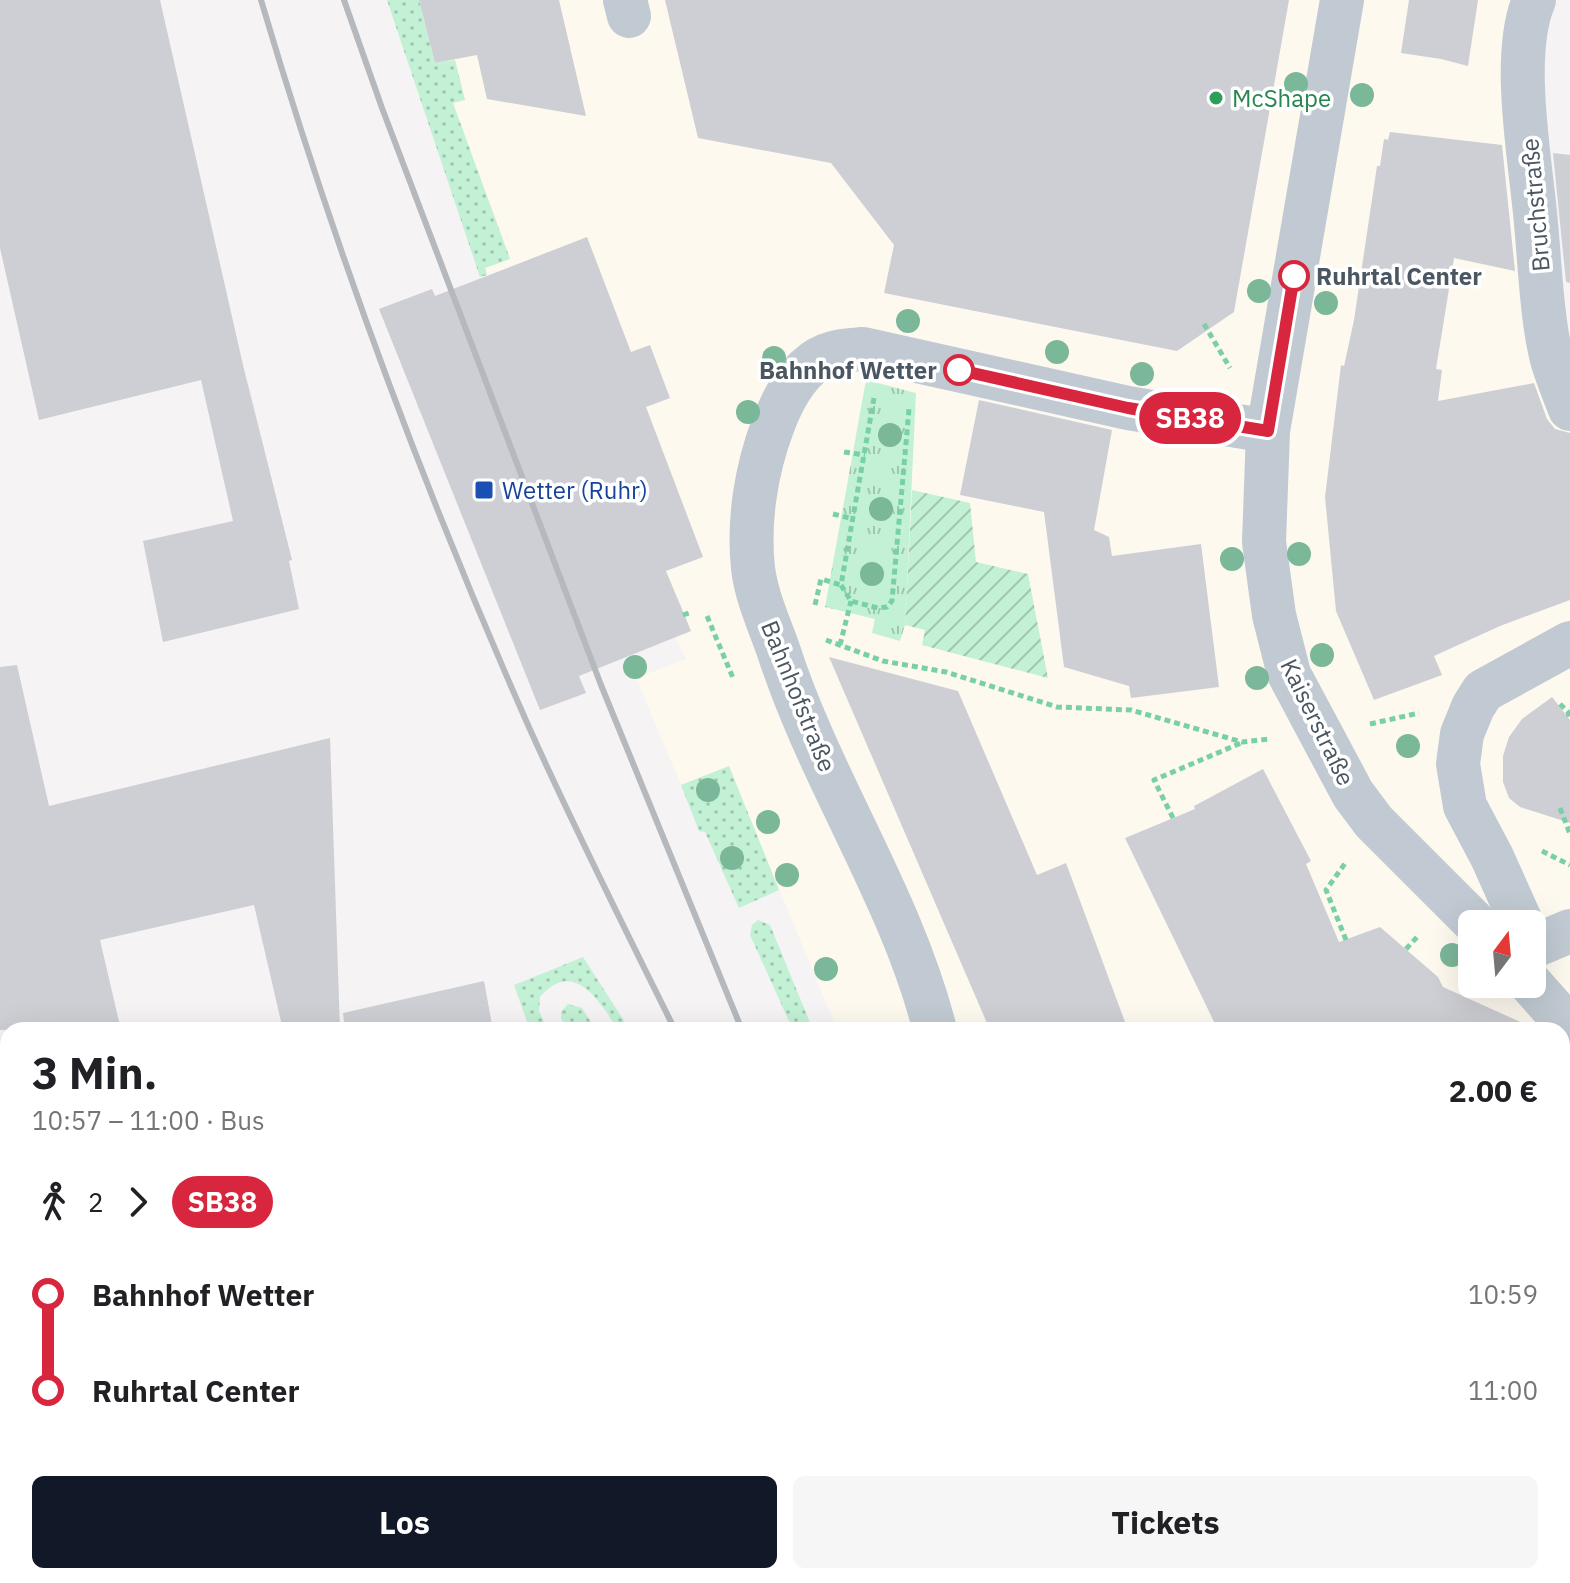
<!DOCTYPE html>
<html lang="de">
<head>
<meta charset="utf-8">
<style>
  :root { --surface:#fff; --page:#f6f6f6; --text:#202124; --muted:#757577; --accent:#111827 }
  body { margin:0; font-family:"IBM Plex Sans",sans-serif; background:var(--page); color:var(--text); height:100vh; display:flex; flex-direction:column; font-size:30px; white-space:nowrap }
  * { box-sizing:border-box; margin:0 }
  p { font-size:26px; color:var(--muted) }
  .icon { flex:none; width:44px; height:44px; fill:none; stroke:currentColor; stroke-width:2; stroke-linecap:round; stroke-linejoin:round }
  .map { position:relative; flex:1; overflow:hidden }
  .sheet { position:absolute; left:0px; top:1022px; width:1570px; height:562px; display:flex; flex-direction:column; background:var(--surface); border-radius:24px 24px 0 0; box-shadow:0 8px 32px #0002 }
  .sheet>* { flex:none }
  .badge { padding:0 16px; border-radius:26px; font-size:28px; line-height:52px }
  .needle { width:52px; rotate:16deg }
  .buttons { position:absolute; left:1458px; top:910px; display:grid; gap:16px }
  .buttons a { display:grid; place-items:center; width:88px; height:88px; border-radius:12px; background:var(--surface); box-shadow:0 8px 32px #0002; font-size:40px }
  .map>.badge { position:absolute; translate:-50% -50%; box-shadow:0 0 0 4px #fff }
  .legs { display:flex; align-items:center; gap:12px; height:88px; padding:0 32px; font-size:26px }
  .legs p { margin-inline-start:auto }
  .overview { display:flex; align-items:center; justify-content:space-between; height:136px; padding:0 32px }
  h1 { font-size:44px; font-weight:700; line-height:60px }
  .primary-button { display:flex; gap:16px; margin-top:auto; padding:16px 32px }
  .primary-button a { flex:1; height:92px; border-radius:12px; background:var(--accent); color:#fff; font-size:32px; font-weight:700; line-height:92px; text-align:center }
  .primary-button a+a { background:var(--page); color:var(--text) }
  ul { padding:0 32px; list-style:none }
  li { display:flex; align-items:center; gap:28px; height:96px; font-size:30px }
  li i { display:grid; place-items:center; width:12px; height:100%; margin:0 10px; background:currentColor }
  li i::after { content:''; width:20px; height:20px; margin:-10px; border:6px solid; border-radius:50%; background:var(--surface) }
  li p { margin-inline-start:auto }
  li:first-child i { background:linear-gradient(#0000 50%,currentColor 0) }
  li:last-child i { background:linear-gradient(currentColor 50%,#0000 0) }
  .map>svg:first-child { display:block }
  .commercial { fill:#fdf9ef; fill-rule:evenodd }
  .grass { fill:url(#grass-dots) }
  .park { fill:url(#park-tufts) }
  .garden { fill:url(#garden-furrows) }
  .building { fill:#cdcfd5 }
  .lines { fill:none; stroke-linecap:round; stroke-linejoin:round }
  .path { stroke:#7ad0a6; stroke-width:5; stroke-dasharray:6 4; stroke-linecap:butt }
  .minor { stroke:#c1cad2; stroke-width:44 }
  .major { stroke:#b3c2d1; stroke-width:44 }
  .rail { stroke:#b5b8bd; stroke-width:6 }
  .tree { fill:#7bb799 }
  .line-1-casing { stroke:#fff; stroke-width:18 }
  .line-1 { stroke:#d7263d; stroke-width:12 }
  .leisure-dot { fill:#2e9e5b; stroke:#fff; stroke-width:3 }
  .stop-1-dot { fill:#fff; stroke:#d7263d; stroke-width:4 }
  .transit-dot { fill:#1a4fb4; stroke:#fff; stroke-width:3 }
  .labels { text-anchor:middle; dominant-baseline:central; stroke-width:7; stroke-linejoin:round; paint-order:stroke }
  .leisure-label { font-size:24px; fill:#27864d; stroke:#fff; text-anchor:start }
  .street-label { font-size:24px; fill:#4a5661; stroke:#fff }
  .stop-label { font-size:24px; font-weight:bold; fill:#4a5661; stroke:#fff; text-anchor:start }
  .transit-label { font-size:24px; fill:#164399; stroke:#fff; text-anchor:start }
</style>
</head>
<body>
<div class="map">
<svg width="1570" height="1583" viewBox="0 0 1570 1583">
  <defs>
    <pattern id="grass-dots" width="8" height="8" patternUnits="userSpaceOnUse" patternTransform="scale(2)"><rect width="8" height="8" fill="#c3f1d5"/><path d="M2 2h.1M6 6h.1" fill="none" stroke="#a0c6b0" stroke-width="1.8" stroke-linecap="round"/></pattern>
    <pattern id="park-tufts" width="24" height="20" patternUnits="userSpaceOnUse" patternTransform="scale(2)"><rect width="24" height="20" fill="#c3f1d5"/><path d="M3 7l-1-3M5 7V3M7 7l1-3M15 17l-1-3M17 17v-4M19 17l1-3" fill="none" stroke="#a0c6b0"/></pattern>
    <pattern id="garden-furrows" width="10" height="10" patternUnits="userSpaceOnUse" patternTransform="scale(2)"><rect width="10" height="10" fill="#c3f1d5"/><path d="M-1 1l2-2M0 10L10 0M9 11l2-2" fill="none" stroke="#a0c6b0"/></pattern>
  </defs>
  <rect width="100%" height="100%" fill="#f5f3f3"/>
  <path class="commercial" d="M419,0h1115l36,409v1174h-493l-4,-7h489v-546h-725l-108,-263 -48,18 -45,-107 50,-19 -10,-21 15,-7 -13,-34 -66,25 -132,-345 7,-2 -2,-7 25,-10 -58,-155 12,-4 -9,-39 -20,3zM1472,924h60v60h-60z"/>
  <g class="grass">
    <path d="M387,0h32l16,63 20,-3 10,40 -12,3 57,156 -25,9 2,7 -7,2z"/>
    <path d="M729,766l50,124 -40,18 -34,-76 -6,-1 -18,-46z"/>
    <path d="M758,920l12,5 43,105h-20l-43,-95 2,-10z"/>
    <path d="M583,957l47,73h-12c-17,-27 -44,-73 -78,-33l-1,14 9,19h-18l-16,-45z"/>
    <path d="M568,1004l14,4 14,22h-29l-6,-11v-7z"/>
    <path d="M8,1414v70l-8,1v-69z"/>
  </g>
  <path class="park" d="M866,380l50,13 -11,232 -5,16 -28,-8 3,-14 -50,-12z"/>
  <path class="garden" d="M912,490l58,13 6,59 52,12 20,104 -126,-33 3,-15 -20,-5z"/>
  <g class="building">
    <path d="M0,0h160l83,365 49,195 -3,1 10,48 -136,33 -20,-101 90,-20 -32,-141 -162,40 -39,-172z"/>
    <path d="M419,0h140l27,116 -99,-17 -10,-44 -42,8z"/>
    <path d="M665,0h624l-55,312 -57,39 -293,-58 10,-48 -63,-82 -133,-25z"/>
    <path d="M1409,0h69l-10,66 -27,-7 -40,-6z"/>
    <path d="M1390,132l112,13 13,126 -61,-13 -18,111 6,1 -4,31 96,-18 13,36 8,10 15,4v167l-70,26 -66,30 8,19 -68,25 -38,-89 -11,-114 16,-132 3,1 10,-46 23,-154h3l4,-27 4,1z"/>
    <path d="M1553,153l17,2v128l-4,-1z"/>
    <path d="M587,237l44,115 19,-7 20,53 -24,9 57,150 -37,14 25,60 -112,45 7,17 -46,17 -161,-401 53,-20 3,7z"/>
    <path d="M979,400l133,30 -18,100 15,7 3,19 89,-12 18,143 -88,11 -2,-12 -65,-19 -20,-155 -84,-17z"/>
    <path d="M829,657l129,34 79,184 29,-12 62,167h-138z"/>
    <path d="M17,665l32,141 281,-68 10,292h-57l-29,-125 -154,35 21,90h-121v-363z"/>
    <path d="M1552,697l18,23v103l-50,-16 -11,-9 -6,-16v-26l6,-19 13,-18z"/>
    <path d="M1263,769l48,92 -5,3 33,78 41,-15 58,50 5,10 95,43h-320l-93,-192 70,-29 -1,-3z"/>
    <path d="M484,981l9,49h-148l-2,-17z"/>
  </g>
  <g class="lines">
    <g class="path">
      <path d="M1204,324l26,44"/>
      <path d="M874,398l-33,187 10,16 27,7 9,-1 5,-6 17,-192"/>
      <path d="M844,452l21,3"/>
      <path d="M833,514l21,5"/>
      <path d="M815,605l6,-26 20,6"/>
      <path d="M683,615l6,-2"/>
      <path d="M707,616l26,62"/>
      <path d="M826,640l57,21 63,11 111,35 74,3 111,32 27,-3"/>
      <path d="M840,645l11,-44"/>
      <path d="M1560,704l8,8 2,8"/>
      <path d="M1370,724l49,-11"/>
      <path d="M1560,808l10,26"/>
      <path d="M1173,818l-19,-38 87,-37"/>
      <path d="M1542,851l28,14"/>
      <path d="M1346,940l-20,-50 20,-28"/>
      <path d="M1406,949l13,-14"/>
    </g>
    <g class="minor">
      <path d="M625,0l4,16"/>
      <path d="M1342,0l-74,431 -4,111 10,73 15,59 64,120 21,28 102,102"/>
      <path d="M1534,0c-24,56 -3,162 2,224 4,41 6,100 17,139 5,15 11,31 17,46"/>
      <path d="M1522,924l-30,-67 -27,-51 -7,-42 4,-30 11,-27 10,-16 87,-48"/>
      <path d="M1532,947l38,-16"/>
      <path d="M1531,984l39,44"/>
      <path d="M935,1030c-34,-134 -115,-250 -157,-381 -9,-25 -22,-54 -25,-81 -5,-47 3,-98 20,-143 10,-27 29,-64 60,-72 9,-3 20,-3 30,-4l265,59 140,23"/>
      <path d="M1562,1173l8,-1"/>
      <path d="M0,1248l8,-1"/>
    </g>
    <g class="major">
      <path d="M0,1342l8,-1"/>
      <path d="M865,1576l5,7"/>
    </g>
    <g class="rail">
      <path d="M261,0c73,247 163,490 267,725 46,103 97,204 147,305"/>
      <path d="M344,0l38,108 219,577 141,345"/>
      <path d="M975,1576l4,7"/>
      <path d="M1016,1576l4,7"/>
    </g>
  </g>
  <g class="tree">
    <circle cx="1296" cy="84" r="12"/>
    <circle cx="1362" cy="95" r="12"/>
    <circle cx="1259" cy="291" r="12"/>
    <circle cx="1326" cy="303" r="12"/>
    <circle cx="908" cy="321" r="12"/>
    <circle cx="1057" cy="352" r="12"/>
    <circle cx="774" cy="358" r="12"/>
    <circle cx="1142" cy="374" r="12"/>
    <circle cx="748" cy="412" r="12"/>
    <circle cx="890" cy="435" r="12"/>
    <circle cx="881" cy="509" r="12"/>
    <circle cx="1299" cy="554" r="12"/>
    <circle cx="1232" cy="559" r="12"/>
    <circle cx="872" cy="574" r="12"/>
    <circle cx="1322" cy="655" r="12"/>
    <circle cx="635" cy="667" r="12"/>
    <circle cx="1257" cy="678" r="12"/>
    <circle cx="1408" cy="746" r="12"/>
    <circle cx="708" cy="790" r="12"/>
    <circle cx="768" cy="822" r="12"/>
    <circle cx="732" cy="858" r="12"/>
    <circle cx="787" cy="875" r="12"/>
    <circle cx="1452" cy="955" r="12"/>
    <circle cx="826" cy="969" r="12"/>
  </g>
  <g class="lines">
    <defs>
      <path id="line-1" d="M959,370l169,38 140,23 26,-155"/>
    </defs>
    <use href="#line-1" class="line-1-casing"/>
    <use href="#line-1" class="line-1"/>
  </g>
  <circle class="leisure-dot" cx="1216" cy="98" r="8"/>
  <g class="stop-1-dot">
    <circle cx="1294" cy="276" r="14"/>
    <circle cx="959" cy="370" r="14"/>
  </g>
  <rect class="transit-dot" x="474" y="480" width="20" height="20" rx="4"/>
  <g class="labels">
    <g class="leisure-label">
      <text x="1232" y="98">McShape</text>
    </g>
    <g class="street-label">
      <text transform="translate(1535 205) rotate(-95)">Bruchstraße</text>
      <text transform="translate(799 696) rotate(68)">Bahnhofstraße</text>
      <text transform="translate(1318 722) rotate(64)">Kaiserstraße</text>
    </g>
    <g class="stop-label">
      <text x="1316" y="276">Ruhrtal Center</text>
      <text x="937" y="370" text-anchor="end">Bahnhof Wetter</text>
    </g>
    <g class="transit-label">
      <text x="502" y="490">Wetter (Ruhr)</text>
    </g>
  </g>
</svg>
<div class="buttons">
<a><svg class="needle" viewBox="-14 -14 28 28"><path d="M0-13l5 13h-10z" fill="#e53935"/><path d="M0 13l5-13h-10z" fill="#757577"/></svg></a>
</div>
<b class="badge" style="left:1190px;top:418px;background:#d7263d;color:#fff">SB38</b>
<section class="sheet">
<div class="overview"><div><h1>3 Min.</h1><p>10:57 – 11:00 · Bus</p></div><b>2.00 €</b></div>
<div class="legs"><svg class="icon" aria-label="walk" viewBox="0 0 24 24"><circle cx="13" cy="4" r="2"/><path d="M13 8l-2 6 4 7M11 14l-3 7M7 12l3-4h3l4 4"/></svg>2<svg class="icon" aria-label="forward" viewBox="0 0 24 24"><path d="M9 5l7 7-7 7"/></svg><b class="badge" style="background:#d7263d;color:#fff">SB38</b></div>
<ul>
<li><i style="color:#d7263d"></i><b>Bahnhof Wetter</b><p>10:59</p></li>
<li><i style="color:#d7263d"></i><b>Ruhrtal Center</b><p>11:00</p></li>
</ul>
<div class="primary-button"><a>Los</a><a>Tickets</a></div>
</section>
</div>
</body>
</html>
